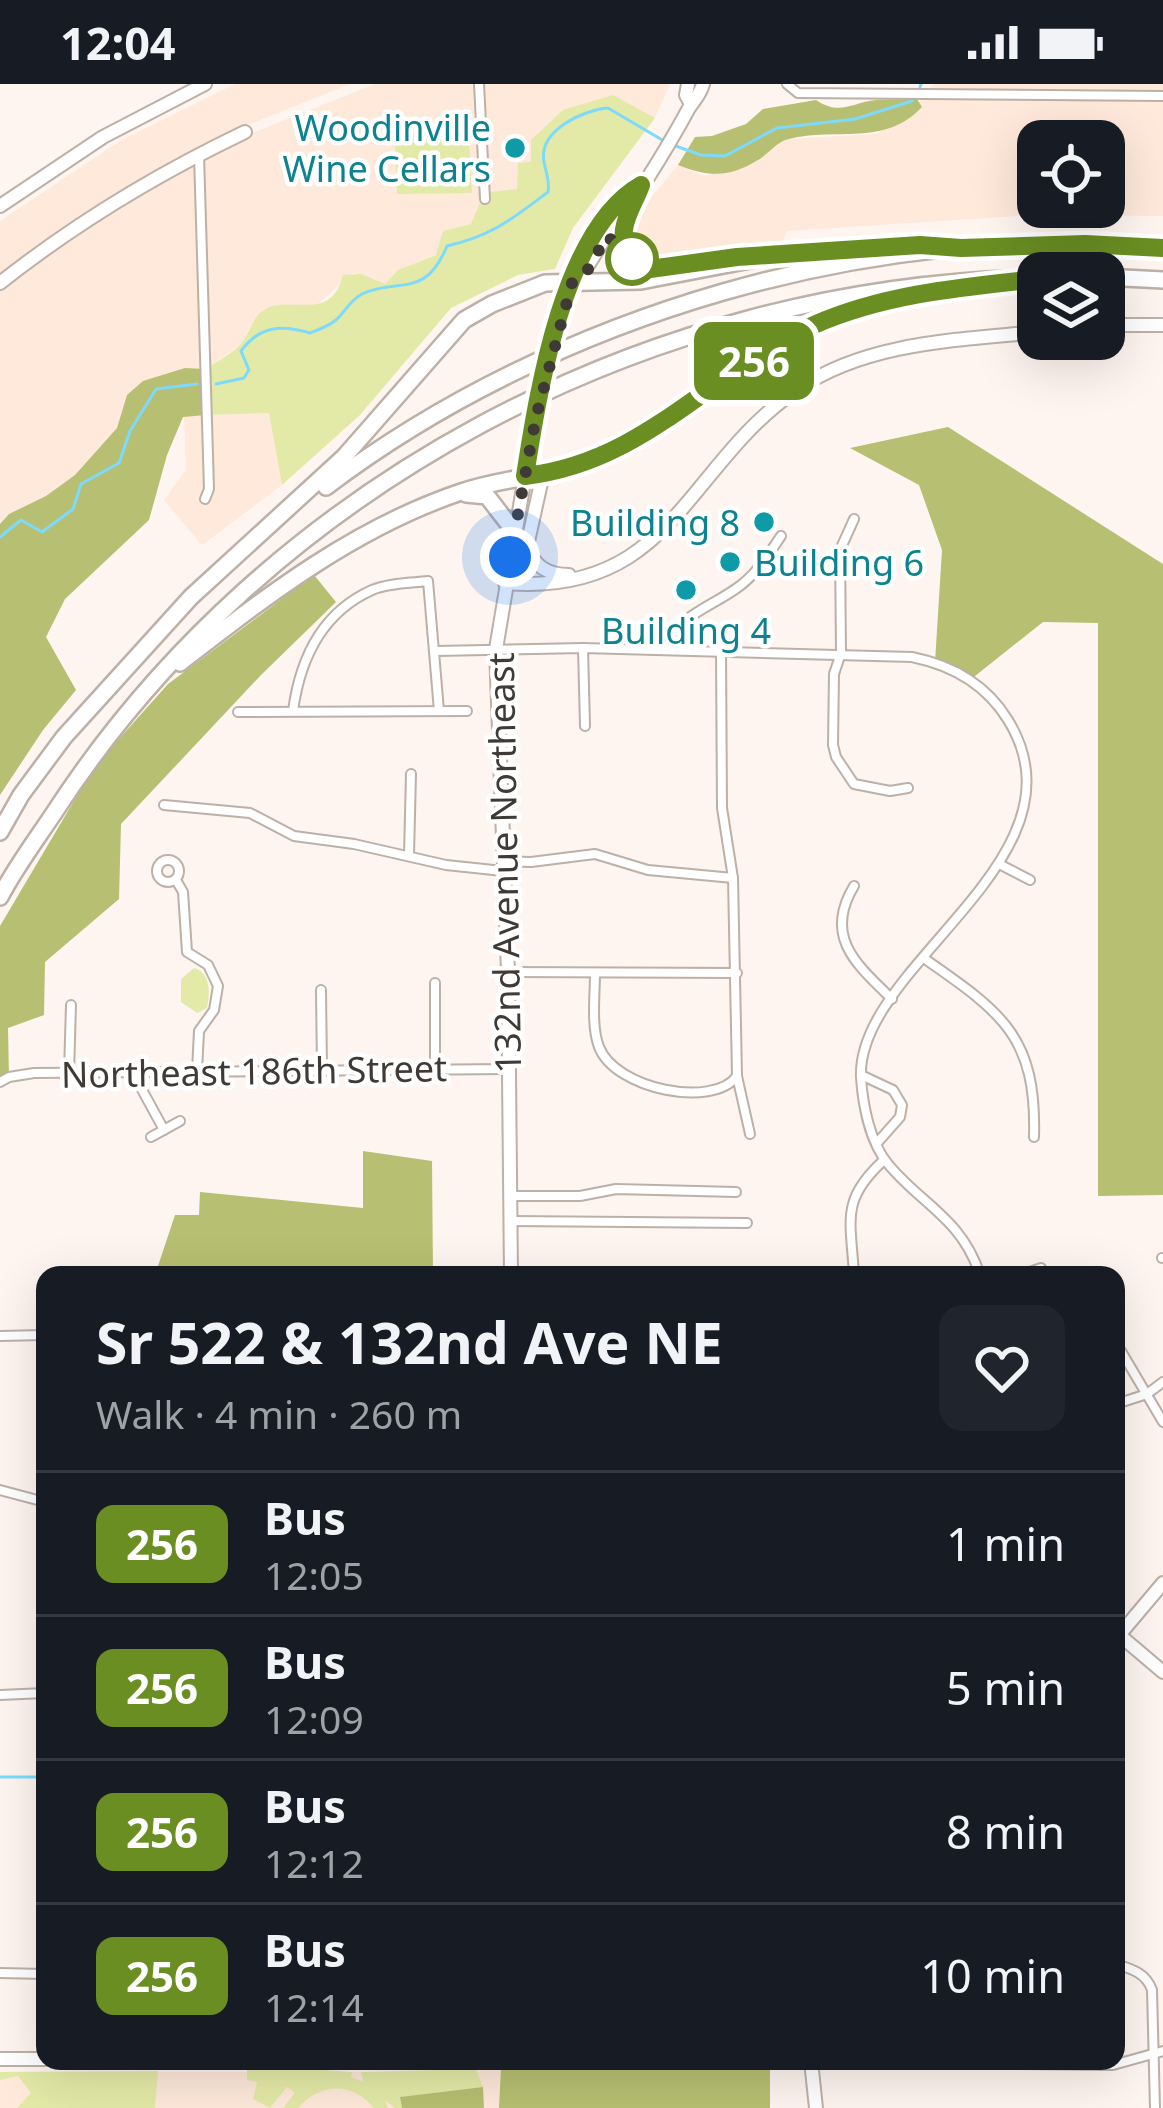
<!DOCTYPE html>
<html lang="en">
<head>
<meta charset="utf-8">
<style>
  :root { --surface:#171b24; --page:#20242c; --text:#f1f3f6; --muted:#9ea1a6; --line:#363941 }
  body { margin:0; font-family:"Noto Sans",sans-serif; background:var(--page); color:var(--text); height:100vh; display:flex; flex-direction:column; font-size:45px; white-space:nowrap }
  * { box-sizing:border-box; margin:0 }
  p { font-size:39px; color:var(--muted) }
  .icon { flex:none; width:66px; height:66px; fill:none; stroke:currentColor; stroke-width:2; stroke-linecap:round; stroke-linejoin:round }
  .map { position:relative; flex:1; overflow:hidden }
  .drawer { position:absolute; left:36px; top:1182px; width:1089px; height:804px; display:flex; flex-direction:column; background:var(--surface); border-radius:24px; box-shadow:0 12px 48px #0002 }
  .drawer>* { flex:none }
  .badge { padding:0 24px; border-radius:18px; font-size:42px; line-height:78px }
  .controls { position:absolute; left:1017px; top:36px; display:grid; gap:24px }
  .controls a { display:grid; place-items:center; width:108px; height:108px; border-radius:24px; background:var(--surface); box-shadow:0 12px 48px #0002; font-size:60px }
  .you { position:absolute; width:60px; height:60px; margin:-30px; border:9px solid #fff; border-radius:50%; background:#1a73e8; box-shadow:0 0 0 18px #1a73e833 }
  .map>.badge { position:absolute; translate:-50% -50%; box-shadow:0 0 0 6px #fff }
  .round { display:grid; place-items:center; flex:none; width:126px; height:126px; border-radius:24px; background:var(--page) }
  .summary { display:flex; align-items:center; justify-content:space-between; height:204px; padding:0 60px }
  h1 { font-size:57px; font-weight:700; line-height:90px }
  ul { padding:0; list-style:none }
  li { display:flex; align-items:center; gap:36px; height:144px; padding:0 60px; border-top:3px solid var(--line) }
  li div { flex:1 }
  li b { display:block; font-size:45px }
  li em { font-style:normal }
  li .badge { min-width:132px; font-weight:700; text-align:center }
  .status { display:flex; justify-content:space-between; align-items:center; height:84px; padding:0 60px; background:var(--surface); direction:ltr }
  .status svg { height:33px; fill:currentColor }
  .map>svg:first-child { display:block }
  .built { fill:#fee9da; fill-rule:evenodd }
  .green { fill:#e3eaa7 }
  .forest { fill:#b7bf72 }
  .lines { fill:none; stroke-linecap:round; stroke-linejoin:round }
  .stream { stroke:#7ddafb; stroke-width:3 }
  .street-casing { stroke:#bdb0a7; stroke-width:12 }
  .secondary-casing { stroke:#bdb0a7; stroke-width:16 }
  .primary-casing { stroke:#bdb0a7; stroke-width:16 }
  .highway-casing { stroke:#bdb0a7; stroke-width:20 }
  .street { stroke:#fff; stroke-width:8 }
  .secondary { stroke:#fff; stroke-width:12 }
  .primary { stroke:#fff; stroke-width:12 }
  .highway { stroke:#fff; stroke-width:15 }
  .primary-bridge-casing { stroke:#bdb0a7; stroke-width:16; stroke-linecap:butt }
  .primary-bridge { stroke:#fff; stroke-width:12 }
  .line-casing { stroke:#fff; stroke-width:27 }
  .line { stroke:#6b8e23; stroke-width:18 }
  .walk { stroke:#403a37; stroke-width:12; stroke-dasharray:0 21.6 }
  .culture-dot { fill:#0f9aa8; stroke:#fff; stroke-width:4.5 }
  .stop-dot { fill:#fff; stroke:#6b8e23; stroke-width:6 }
  .labels { text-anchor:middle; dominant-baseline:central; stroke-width:9; stroke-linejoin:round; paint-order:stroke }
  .culture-label { font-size:36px; fill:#0d838f; stroke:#fff; text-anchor:end }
  .street-label { font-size:36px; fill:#403a37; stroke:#fff }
</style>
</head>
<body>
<div class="status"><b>12:04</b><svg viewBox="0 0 49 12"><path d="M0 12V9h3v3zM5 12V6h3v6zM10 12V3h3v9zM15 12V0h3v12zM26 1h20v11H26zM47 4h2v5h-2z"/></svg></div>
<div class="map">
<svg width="1163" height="2024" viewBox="0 0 1163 2024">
  <rect width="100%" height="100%" fill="#fef5f0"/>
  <g class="built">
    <path d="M235,0h115l-140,56 -121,70 -89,65v-54l120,-80z"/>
    <path d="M375,0h295l-15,34 -43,-23 -80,45v23l-14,26 -82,65 -37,16 -14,14 -33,-11 -36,33 -15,2 -51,20 -8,16 -37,25 -62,12 -16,15 -10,32 -42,47 -29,21 -37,18 -9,10v-241l199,-129z"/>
    <path d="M934,0h229v132l-128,-1 -248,16 -6,14 -123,17 -13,-2 -12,-13 -3,-17 3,-10 45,-55 27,11 52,-15 28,-22 91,-5 29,-13zM1038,57h66v66h-66z"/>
    <path d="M269,329l13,72 -80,60 -38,-45 22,-30 -2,-54z"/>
    <path d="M514,1983l4,41h-518v-36h464z"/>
  </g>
  <g class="green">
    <path d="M613,11l42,23 -82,110 -18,41 -37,6 -67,33 -91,107 -78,70 -13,-72 -63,2 -1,-46c11,-7 22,-13 32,-21 15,-13 14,-37 36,-42 28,-6 59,12 70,-31l18,-1 24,10 13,-14 38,-15 7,-24 28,-7 13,-31 33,-4 1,-26 13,-1v-22l32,-30z"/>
    <path d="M462,37l1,21h6l3,51 -75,1 -2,-55z"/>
    <path d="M194,884c17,5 16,25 13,40l-10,5 -16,-11v-23z"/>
    <path d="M310,1985l42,3 -1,5 12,5 -2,-10 115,-3 7,18 -82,10 1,11h-7l-10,-8 3,8h-14c-22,-26 -53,-26 -76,0h-15l12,-15 -8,-6 -17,21 -17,-9 4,-17 -10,-2v-10z"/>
    <path d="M158,1987l-3,37h-138l14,-15 -13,-17 -18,4v-8z"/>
  </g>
  <g class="forest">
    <path d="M917,15l5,8c-37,40 -86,20 -133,32 -12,2 -20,15 -31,21 -29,18 -50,17 -80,5l17,-28 17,-1 34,-12 17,-15 53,-9c24,16 35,3 59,0 14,-1 28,0 42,-1z"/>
    <path d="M185,284l20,1 1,46 -23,2 -16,38 -18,65 -84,79 -19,38 30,53 -33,40 -43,65v-271l9,-10 37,-18 29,-21 42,-47 10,-33 16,-14z"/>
    <path d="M948,343l215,137v631l-65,1v-573l-55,-1 -73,58 -35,-18 7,-112 -23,-65 -69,-37z"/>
    <path d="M314,491l22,27 -75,73 -140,149 -2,75 -74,63 -1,53 -36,13 1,49 -9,5v-156l94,-159 74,-83z"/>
    <path d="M363,1067l69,10 1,114h-278l20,-60h24l1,-23 163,16z"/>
    <path d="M501,1984l269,2v38h-271z"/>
    <path d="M483,2003l1,21h-82l-2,-11z"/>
  </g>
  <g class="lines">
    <g class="stream">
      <path d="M920,3l1,-3"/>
      <path d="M673,61l28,10 24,1 52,-28 78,-9 57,-18"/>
      <path d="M216,300l28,-6 5,-8 -8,-19c19,-26 41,-26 69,-18 8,-3 19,-7 26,-13 10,-9 13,-19 26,-26 36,-17 63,6 85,-48 45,-10 65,-27 101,-54 2,-13 -2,-18 -4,-30 -6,-32 40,-52 64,-54l56,33"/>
      <path d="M0,453l21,-17 21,12 31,-23 8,-25 38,-21 11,-32 26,-42 41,-5"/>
      <path d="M0,1693h45"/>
    </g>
    <defs>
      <g id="street">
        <path d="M479,0l6,115"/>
        <path d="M787,0l11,9 365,3"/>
        <path d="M199,71l10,334 -4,10"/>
        <path d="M854,435l-14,31 1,103 -7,21 -1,71 3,12 18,27 36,7 18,-3"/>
        <path d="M583,564l2,78"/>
        <path d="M664,565c13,-33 45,-41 73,-61 19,-13 31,-33 44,-52"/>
        <path d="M437,567l146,-3 329,9c39,8 74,27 96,63 86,139 -153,245 -147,358 2,28 9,64 27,86 34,41 74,55 92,111"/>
        <path d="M721,567l1,157 11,70 4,198 13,58"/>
        <path d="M293,627c7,-52 28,-98 79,-121 16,-7 39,-7 56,-9l11,130"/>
        <path d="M238,628l229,-1"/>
        <path d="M164,721l86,8 44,23 60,8 92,21 57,6"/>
        <path d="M409,771l2,-81"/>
        <circle cx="168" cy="787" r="11"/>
        <path d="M504,777l27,1 64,-8 53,16 85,8"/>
        <path d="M999,780l31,16"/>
        <path d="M176,796l7,12 4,60 21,13 10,21 -4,24 -15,21 -2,40"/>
        <path d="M854,802c-31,51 3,79 38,113"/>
        <path d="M925,875c76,53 112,77 109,178"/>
        <path d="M509,888l228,1"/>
        <path d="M595,889c0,23 -4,53 4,74 16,42 114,62 138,29"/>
        <path d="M321,906l1,79"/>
        <path d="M435,985v-86"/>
        <path d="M69,989l2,-68"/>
        <path d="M137,989l3,13 24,44"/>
        <path d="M861,991l32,15 9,15 -2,12 -23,26"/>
        <path d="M0,998l9,-5 25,-4 474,-4"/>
        <path d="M151,1053l29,-16"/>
        <path d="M511,1112h69l36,-7 120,3"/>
        <path d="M511,1137l236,2"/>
        <path d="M1162,1174h1"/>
        <path d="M96,1191v-2"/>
        <path d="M854,1191c-3,-55 -14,-75 30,-115"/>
        <path d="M1021,1191l20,-7"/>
        <path d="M0,1252l45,-1"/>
        <path d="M1118,1262l45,76"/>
        <path d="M1116,1320l31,-10 16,-12"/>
        <path d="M0,1406l45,12"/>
        <path d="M0,1611l45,-2"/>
        <path d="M1116,1880c16,5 30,9 36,26l3,118"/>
        <path d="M0,1889l45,1"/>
        <path d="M813,1978l300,3 50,-14"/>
      </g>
      <g id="secondary">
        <path d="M0,122l103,-69 102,-53"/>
        <path d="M0,199c76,-60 157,-109 245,-151"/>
        <path d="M1104,241h59"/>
        <path d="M543,390l-16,72c7,21 21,29 42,29"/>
        <path d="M505,499c168,14 181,-119 293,-194 69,-47 160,-49 240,-57"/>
        <path d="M511,1191l-3,-303 -12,-323 29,-173"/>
        <path d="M1117,1549l46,39"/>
        <path d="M1120,1550l43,-51"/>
        <path d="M0,1975h45"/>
        <path d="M765,1977l47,1"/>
        <path d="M811,1977l5,47"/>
      </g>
      <g id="primary">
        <path d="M688,0l-2,11 5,9"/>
        <path d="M572,198c17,-13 22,-29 34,-45 32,-41 58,-83 83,-129 6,-9 11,-13 14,-24"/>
        <path d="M552,263c14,-58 32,-130 88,-161"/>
        <path d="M525,392l4,-28"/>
      </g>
      <g id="highway">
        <path d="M627,128c-6,23 -6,40 14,55h25"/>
        <path d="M755,173l156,-12"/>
        <path d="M1104,193l59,3"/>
        <path d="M326,403c227,-172 552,-268 837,-239"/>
        <path d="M466,410l21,2 27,35"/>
        <path d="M180,579c88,-68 174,-135 281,-171 47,-16 97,-16 142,-34l211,-133 73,-24 36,-7"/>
        <path d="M0,748l21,-37 43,-58 127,-140 153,-140 120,-137 28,-16 53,-21 96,-2 124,-24"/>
        <path d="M0,813c15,-29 36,-57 54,-84 213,-328 595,-528 984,-535"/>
      </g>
    </defs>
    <use href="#street" class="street-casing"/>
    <use href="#secondary" class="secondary-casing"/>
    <use href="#primary" class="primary-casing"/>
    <use href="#highway" class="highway-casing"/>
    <use href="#street" class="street"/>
    <use href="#secondary" class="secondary"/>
    <use href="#primary" class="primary"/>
    <use href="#highway" class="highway"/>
    <defs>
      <path id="primary-bridge" d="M529,364l23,-101"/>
    </defs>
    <use href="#primary-bridge" class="primary-bridge-casing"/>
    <use href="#primary-bridge" class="primary-bridge"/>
  </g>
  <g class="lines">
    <defs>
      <path id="line" d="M1038,195c-75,8 -154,15 -224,46 -105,47 -168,137 -289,151 13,-83 38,-247 116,-291 -10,27 -28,46 -9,75l18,9 87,-12 183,-12 41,3 124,-4 78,4"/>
    </defs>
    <use href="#line" class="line-casing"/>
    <use href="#line" class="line"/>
    <path class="walk" d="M510,473l26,-140 36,-134 15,-12 20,-35 25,23"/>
  </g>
  <g class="culture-dot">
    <circle cx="515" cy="64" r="12"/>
    <circle cx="764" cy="438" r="12"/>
    <circle cx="730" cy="478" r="12"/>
    <circle cx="686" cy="506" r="12"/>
  </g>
  <circle class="stop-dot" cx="632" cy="175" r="24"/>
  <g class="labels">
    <g class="culture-label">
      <text x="491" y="43">Woodinville<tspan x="491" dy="41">Wine Cellars</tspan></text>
      <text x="740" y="438">Building 8</text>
      <text x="754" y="478" text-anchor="start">Building 6</text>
      <text x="686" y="546" text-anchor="middle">Building 4</text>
    </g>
    <g class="street-label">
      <text transform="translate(504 779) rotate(-91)">132nd Avenue Northeast</text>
      <text transform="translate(254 987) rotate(-1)">Northeast 186th Street</text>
    </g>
  </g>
</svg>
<div class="controls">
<a><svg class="icon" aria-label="locate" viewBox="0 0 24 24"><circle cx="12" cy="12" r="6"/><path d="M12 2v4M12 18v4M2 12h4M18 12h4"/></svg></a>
<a><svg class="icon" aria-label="layers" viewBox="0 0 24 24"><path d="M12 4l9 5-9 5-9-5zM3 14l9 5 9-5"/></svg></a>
</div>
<div class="you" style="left:510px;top:473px"></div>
<b class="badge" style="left:754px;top:277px;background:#6b8e23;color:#fff">256</b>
<section class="drawer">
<div class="summary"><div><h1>Sr 522 &amp; 132nd Ave NE</h1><p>Walk · 4 min · 260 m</p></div><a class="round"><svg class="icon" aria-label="heart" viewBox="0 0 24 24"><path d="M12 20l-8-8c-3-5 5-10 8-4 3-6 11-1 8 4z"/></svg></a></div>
<ul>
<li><span class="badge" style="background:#6b8e23;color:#fff">256</span><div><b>Bus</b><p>12:05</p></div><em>1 min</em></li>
<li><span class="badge" style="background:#6b8e23;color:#fff">256</span><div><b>Bus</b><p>12:09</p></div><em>5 min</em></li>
<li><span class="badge" style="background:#6b8e23;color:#fff">256</span><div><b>Bus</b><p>12:12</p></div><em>8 min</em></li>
<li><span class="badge" style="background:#6b8e23;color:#fff">256</span><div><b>Bus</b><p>12:14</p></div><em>10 min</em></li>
</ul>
</section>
</div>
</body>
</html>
